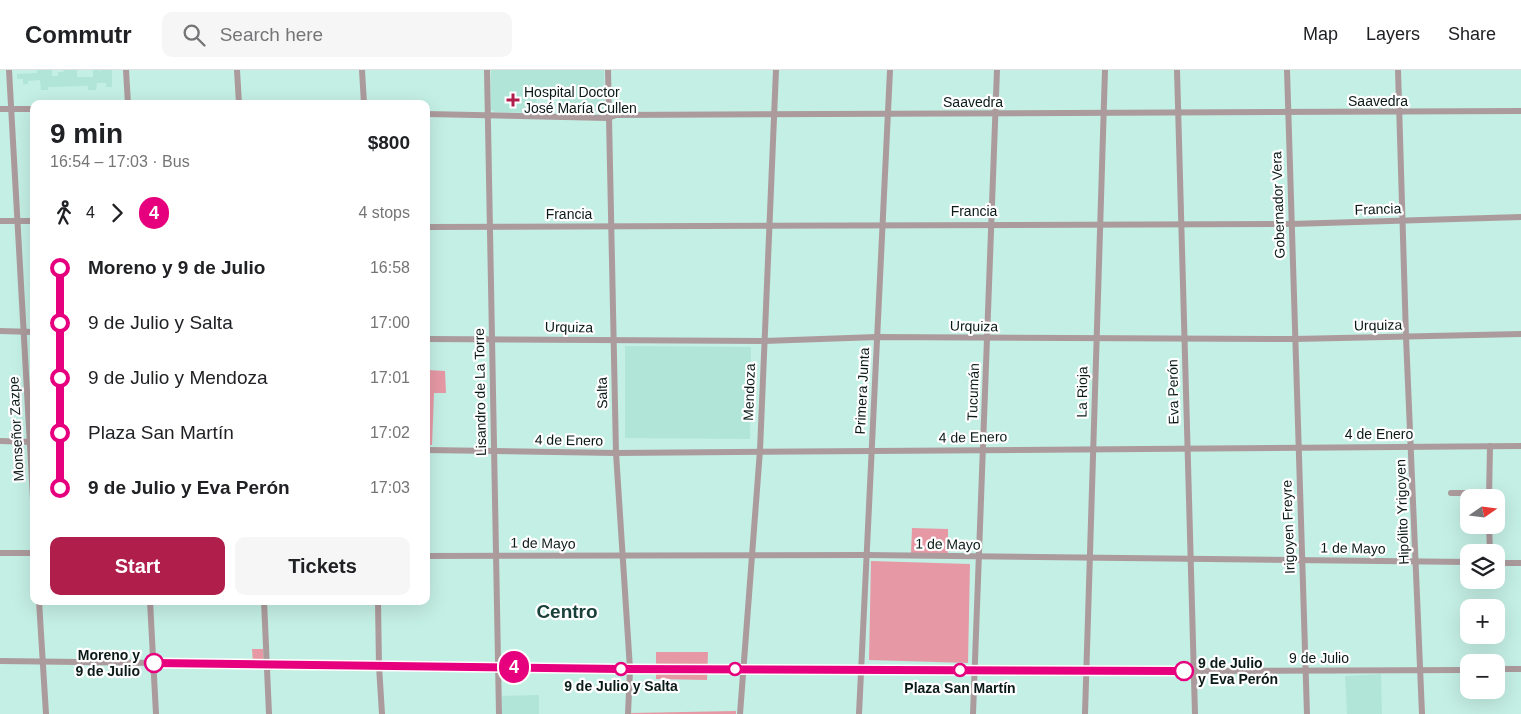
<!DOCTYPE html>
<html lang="en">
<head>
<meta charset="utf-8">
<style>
  :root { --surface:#fff; --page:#f6f6f6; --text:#202124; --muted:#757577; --line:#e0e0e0; --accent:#b01e4c }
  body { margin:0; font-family:Helvetica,sans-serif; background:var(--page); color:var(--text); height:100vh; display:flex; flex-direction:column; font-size:19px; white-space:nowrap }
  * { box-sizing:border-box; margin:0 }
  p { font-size:16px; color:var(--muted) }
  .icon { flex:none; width:28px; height:28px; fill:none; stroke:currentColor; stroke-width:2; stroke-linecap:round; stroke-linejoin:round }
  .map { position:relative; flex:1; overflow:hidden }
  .drawer { position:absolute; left:30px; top:30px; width:400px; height:505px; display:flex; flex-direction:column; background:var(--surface); border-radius:10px; box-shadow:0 5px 20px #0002 }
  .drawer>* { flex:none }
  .badge { padding:0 10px; border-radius:16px; font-size:18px; line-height:32px }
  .needle { width:32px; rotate:76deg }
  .buttons { position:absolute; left:1460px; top:419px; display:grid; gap:10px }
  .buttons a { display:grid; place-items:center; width:45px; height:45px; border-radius:10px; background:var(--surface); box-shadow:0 5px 20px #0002; font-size:25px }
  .map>.badge { position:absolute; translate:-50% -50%; box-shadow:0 0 0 2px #fff }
  .legs { display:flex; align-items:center; gap:8px; height:55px; padding:0 20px; font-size:16px }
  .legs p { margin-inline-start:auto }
  .summary { display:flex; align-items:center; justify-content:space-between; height:85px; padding:0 20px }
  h1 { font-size:28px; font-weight:700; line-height:38px }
  .button { display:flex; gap:10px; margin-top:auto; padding:10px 20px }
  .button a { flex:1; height:58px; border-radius:10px; background:var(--accent); color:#fff; font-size:20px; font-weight:700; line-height:58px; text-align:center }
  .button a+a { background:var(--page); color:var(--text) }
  ul { padding:0 20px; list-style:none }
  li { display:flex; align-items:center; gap:18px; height:55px; font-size:19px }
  li i { display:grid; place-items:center; width:8px; height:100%; margin:0 6px; background:currentColor }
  li i::after { content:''; width:12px; height:12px; margin:-6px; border:4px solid; border-radius:50%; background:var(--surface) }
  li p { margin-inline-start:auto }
  li:first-child i { background:linear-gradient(#0000 50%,currentColor 0) }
  li:last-child i { background:linear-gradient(currentColor 50%,#0000 0) }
  header { display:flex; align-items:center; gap:30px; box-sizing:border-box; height:70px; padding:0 25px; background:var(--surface); border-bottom:1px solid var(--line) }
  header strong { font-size:24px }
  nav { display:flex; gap:28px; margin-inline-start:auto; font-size:18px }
  .search { width:350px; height:45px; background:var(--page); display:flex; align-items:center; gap:12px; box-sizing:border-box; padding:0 18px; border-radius:10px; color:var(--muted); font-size:19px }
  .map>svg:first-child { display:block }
  .built { fill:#b0e5d8 }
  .green { fill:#e699a5 }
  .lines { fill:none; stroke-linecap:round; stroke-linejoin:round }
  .minor { stroke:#ac9b9d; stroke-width:6 }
  .line-1-casing { stroke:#fff; stroke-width:11 }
  .line-1 { stroke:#e6007e; stroke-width:8 }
  .poi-dot { fill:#b01e4c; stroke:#fff; stroke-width:2 }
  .stop-1-dot { fill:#fff; stroke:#e6007e; stroke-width:2.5 }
  .labels { text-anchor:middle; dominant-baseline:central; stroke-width:4.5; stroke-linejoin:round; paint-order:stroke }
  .poi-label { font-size:14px; fill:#0a1a17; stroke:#fff; text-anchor:start }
  .street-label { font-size:14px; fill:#0a1a17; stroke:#fff }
  .stop-label { font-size:14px; font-weight:bold; fill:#0a1a17; stroke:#fff }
  .district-label { font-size:19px; font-weight:bold; fill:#194139; stroke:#fff }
</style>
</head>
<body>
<header>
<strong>Commutr</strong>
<div class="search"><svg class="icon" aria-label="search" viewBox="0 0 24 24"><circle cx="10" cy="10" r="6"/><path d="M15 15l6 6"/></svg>Search here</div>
<nav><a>Map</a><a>Layers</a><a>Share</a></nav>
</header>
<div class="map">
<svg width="1521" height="644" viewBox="0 0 1521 644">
  <rect width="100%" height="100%" fill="#c4efe4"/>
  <g class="built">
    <path d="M37,0h15v6h6v-4h5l1,-2h13v7h16v-7h6v4l1,-4h12v17h-6v-4h-9l-1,7h-8v-4l-40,1v3h-7l-1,-10 -12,1v3h-5v-5h-6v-5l20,-1z"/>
    <path d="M491,0h113l1,39 -3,3h-42v-21h-24l1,22 -42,-1 -4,-3z"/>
    <path d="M625,276l126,1 -1,92 -125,-1z"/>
    <path d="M1381,604l1,40h-35l-2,-38z"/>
    <path d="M539,625v19h-37v-18z"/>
  </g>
  <g class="green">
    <path d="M429,273l-1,27 17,1 1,22h-12l-2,52h-6v-101z"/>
    <path d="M912,458l36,1v25l-37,-1z"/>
    <path d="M871,491l99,3 -2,99 -99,-3z"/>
    <path d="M252,579h11l1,14 -11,-1z"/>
    <path d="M656,582h52l-1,28 -51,-1z"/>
    <path d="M736,641v3h-105v-1z"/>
  </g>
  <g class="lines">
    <g class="minor">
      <path d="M9,0l25,447"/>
      <path d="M126,0l2,34"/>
      <path d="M237,0l2,34"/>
      <path d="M362,0l2,34"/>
      <path d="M487,0l12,644"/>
      <path d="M608,0l8,383 14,216 -2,45"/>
      <path d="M1177,0l18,644"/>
      <path d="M1287,0l20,644"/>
      <path d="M1398,0l8,267 16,377"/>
      <path d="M0,39h34"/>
      <path d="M426,44l182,4 8,-3 905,-4"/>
      <path d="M0,151h34"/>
      <path d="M426,157l865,-3 230,-7"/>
      <path d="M0,261l34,1"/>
      <path d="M426,269l338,2 113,-4 417,2 227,-5"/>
      <path d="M0,371l34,1"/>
      <path d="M426,380l190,3 905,-7"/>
      <path d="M1451,423h38"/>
      <path d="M1489,428l1,-52"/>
      <path d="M1489,455l1,27"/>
      <path d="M0,483h34"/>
      <path d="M426,486l440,-1 603,7"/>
      <path d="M1496,493h25"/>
      <path d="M39,531l7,113"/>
      <path d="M150,531l6,113"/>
      <path d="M264,531l5,113"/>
      <path d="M378,531l1,65 3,48"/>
      <path d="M0,591l620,8 564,2 285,-1"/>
      <path d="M1496,599h25"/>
      <path d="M740,644l20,-264 16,-380"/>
      <path d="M859,644l31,-644"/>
      <path d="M973,644l24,-644"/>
      <path d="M1085,644l20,-644"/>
    </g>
  </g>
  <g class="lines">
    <defs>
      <path id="line-1" d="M154,593l466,6 564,2"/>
    </defs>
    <use href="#line-1" class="line-1-casing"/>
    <use href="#line-1" class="line-1"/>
  </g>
  <path class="poi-dot" d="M510.5 22.5h5v5h5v5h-5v5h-5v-5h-5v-5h5z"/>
  <g class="stop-1-dot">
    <circle cx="154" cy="593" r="9"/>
    <circle cx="621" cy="599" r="6"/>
    <circle cx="735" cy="599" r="6"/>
    <circle cx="960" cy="600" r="6"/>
    <circle cx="1184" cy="601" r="9"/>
  </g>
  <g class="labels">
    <g class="poi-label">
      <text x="524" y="22">Hospital Doctor<tspan x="524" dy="16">José María Cullen</tspan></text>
    </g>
    <g class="street-label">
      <text x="1378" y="31">Saavedra</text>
      <text x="973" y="32">Saavedra</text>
      <text transform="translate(1278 135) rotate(-92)">Gobernador Vera</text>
      <text transform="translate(1378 139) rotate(-2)">Francia</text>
      <text x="974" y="141">Francia</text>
      <text x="569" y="144">Francia</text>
      <text transform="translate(1378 255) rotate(-1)">Urquiza</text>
      <text transform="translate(974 256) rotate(1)">Urquiza</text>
      <text transform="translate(569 257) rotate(1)">Urquiza</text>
      <text transform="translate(862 321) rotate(-87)">Primera Junta</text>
      <text transform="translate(480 322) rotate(-91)">Lisandro de La Torre</text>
      <text transform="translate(749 322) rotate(-88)">Mendoza</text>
      <text transform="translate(973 322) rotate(-88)">Tucumán</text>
      <text transform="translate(1082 322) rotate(-89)">La Rioja</text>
      <text transform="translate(1173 322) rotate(-91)">Eva Perón</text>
      <text transform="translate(602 323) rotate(-91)">Salta</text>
      <text transform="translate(16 359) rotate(-93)">Monseñor Zazpe</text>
      <text x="1379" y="364">4 de Enero</text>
      <text transform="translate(973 367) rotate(-1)">4 de Enero</text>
      <text transform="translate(569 370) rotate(1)">4 de Enero</text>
      <text transform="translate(1402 442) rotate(-92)">Hipólito Yrigoyen</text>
      <text transform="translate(1288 457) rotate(-92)">Irigoyen Freyre</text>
      <text transform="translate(543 473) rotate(1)">1 de Mayo</text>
      <text transform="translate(948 474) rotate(1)">1 de Mayo</text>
      <text transform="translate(1353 478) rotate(1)">1 de Mayo</text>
      <text x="1319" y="588">9 de Julio</text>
    </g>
    <g class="stop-label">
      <text x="140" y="585" text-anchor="end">Moreno y<tspan x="140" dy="16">9 de Julio</tspan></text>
      <text x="1198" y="593" text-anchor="start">9 de Julio<tspan x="1198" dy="16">y Eva Perón</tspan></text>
      <text x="621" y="616">9 de Julio y Salta</text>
      <text x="960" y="618">Plaza San Martín</text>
    </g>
    <g class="district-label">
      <text x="567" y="541">Centro</text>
    </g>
  </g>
</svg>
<div class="buttons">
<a><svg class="needle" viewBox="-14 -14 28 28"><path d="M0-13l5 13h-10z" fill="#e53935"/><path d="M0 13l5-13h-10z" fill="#757577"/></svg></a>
<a><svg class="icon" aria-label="layers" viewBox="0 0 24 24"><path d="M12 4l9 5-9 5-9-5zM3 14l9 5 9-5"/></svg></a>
<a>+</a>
<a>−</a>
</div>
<b class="badge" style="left:514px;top:597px;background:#e6007e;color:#fff">4</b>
<section class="drawer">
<div class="summary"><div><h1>9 min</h1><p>16:54 – 17:03 · Bus</p></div><b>$800</b></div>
<div class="legs"><svg class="icon" aria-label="walk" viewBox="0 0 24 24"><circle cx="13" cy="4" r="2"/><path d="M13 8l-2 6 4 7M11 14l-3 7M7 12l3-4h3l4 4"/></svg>4<svg class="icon" aria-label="forward" viewBox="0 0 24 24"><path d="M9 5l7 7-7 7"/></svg><b class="badge" style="background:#e6007e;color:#fff">4</b><p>4 stops</p></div>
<ul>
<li><i style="color:#e6007e"></i><b>Moreno y 9 de Julio</b><p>16:58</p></li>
<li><i style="color:#e6007e"></i><span>9 de Julio y Salta</span><p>17:00</p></li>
<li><i style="color:#e6007e"></i><span>9 de Julio y Mendoza</span><p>17:01</p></li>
<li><i style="color:#e6007e"></i><span>Plaza San Martín</span><p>17:02</p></li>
<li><i style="color:#e6007e"></i><b>9 de Julio y Eva Perón</b><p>17:03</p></li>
</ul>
<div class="button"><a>Start</a><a>Tickets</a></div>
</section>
</div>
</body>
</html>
